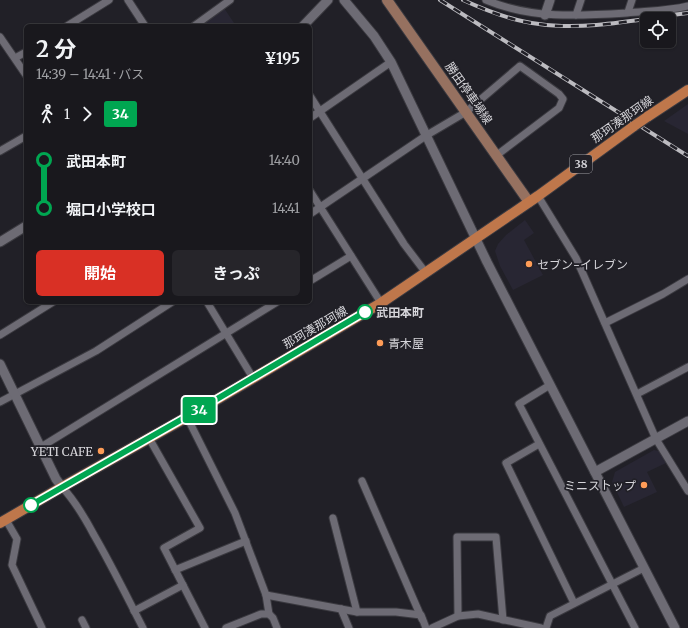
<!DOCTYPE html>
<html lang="ja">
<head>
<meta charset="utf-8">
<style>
  :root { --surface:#19181d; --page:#26252a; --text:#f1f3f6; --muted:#9fa0a4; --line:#37373b; --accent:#d93025 }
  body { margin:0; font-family:Merriweather,"Noto Sans JP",serif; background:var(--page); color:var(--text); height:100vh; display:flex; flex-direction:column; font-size:15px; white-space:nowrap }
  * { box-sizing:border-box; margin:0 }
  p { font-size:13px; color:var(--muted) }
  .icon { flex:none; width:22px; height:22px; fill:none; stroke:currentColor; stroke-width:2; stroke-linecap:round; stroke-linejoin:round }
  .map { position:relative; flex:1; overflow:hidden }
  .side { position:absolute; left:24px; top:24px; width:288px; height:280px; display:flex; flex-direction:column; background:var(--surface); border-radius:6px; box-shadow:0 1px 3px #0004,0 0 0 1px var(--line) }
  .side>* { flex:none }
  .badge { padding:0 8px; border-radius:3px; font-size:14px; line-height:26px }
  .fabs { position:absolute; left:640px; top:12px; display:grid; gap:8px }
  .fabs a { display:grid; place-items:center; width:36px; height:36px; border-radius:6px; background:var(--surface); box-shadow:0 1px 3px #0004,0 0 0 1px var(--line); font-size:20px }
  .map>.badge { position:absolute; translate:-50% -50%; box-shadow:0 0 0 2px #fff }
  .legs { display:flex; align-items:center; gap:6px; height:44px; padding:0 12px; font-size:13px }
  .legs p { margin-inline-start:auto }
  .summary { display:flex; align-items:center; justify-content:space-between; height:68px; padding:0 12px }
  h1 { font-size:22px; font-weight:700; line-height:30px }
  .primary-button { display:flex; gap:8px; margin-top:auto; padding:8px 12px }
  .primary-button a { flex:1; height:46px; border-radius:6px; background:var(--accent); color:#fff; font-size:16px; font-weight:700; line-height:46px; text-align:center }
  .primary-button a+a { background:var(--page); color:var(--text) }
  ul { padding:0 12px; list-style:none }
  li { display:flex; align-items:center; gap:14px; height:48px; font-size:15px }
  li i { display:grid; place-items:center; width:6px; height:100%; margin:0 5px; background:currentColor }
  li i::after { content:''; width:10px; height:10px; margin:-5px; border:3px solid; border-radius:50%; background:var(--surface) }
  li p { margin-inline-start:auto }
  li:first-child i { background:linear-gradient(#0000 50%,currentColor 0) }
  li:last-child i { background:linear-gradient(currentColor 50%,#0000 0) }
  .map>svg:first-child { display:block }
  .built { fill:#282633 }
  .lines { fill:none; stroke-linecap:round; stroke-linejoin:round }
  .minor-casing { stroke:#3b3a40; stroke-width:9 }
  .tertiary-casing { stroke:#3b3a40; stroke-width:11 }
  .secondary-casing { stroke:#3b3a40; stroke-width:12 }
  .primary-casing { stroke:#3b3a40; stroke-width:12 }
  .minor { stroke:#6d6b74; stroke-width:7 }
  .tertiary { stroke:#6d6b74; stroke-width:9 }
  .secondary { stroke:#967160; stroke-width:10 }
  .primary { stroke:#bf774b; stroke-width:10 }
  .rail-casing { stroke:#bcbbc0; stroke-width:4 }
  .rail { stroke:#212027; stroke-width:2.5; stroke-dasharray:8; stroke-linecap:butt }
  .primary-bridge-casing { stroke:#3b3a40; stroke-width:12; stroke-linecap:butt }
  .primary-bridge { stroke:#bf774b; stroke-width:10 }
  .line-1-casing { stroke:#fff; stroke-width:9 }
  .line-1 { stroke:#00a651; stroke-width:6 }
  .poi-dot { fill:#fe9c57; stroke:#212027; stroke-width:1.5 }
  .stop-1-dot { fill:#fff; stroke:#00a651; stroke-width:2 }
  .labels { text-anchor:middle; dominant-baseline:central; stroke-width:3.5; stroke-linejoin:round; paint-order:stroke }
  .shield { fill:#212027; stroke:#9f9ea4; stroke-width:1 }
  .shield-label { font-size:11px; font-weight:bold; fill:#d5d4d9 }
  .street-label { font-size:12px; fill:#d5d4d9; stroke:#212027 }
  .poi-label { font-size:12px; fill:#d5d4d9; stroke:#212027; text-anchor:start }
  .stop-label { font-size:12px; font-weight:bold; fill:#d5d4d9; stroke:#212027; text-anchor:start }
</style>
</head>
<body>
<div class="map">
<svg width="688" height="628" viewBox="0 0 688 628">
  <rect width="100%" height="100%" fill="#212027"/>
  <g class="built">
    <path d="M224,8l12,18h-38z"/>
    <path d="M688,104v30l-24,-13z"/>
    <path d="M525,220l9,13 -10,7 19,35 -30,15 -13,-24 -5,-15 3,-7 8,-9z"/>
    <path d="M654,450l5,1 7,12 -19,9 10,20 -33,15 -12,-25 3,-10z"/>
  </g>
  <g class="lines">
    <defs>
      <g id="minor">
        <path d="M128,0l17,26"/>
        <path d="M486,0c45,19 93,16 141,13 20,-2 41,-2 61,-7"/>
        <path d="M628,12l4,-12"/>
        <path d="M576,15l5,-15"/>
        <path d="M67,26l42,-26"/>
        <path d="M194,26l36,-26"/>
        <path d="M0,37l26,38"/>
        <path d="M15,58l11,-6"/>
        <path d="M310,96l94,148 22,29"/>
        <path d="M310,118l81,-56"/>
        <path d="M0,151l26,-15"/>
        <path d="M310,191l71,112"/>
        <path d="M538,196l38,62 80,181 32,52"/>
        <path d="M310,214l117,-79 39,-23 54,-46 39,28 4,5 -4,9 -62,47"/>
        <path d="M310,281l41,-25"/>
        <path d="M207,302l46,76"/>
        <path d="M605,323l58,-29 25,-15"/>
        <path d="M0,335l53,-33"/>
        <path d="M550,385l-31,19 116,224"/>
        <path d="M637,394l51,-27"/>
        <path d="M0,402l96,-51 76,-49"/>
        <path d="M187,417l48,96 31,82 3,19"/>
        <path d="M149,438l51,90 -36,20 41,80"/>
        <path d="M539,444l-33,19 68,140"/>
        <path d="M41,447l236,-145"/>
        <path d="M362,481l60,138"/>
        <path d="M62,487c13,14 23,31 32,48 18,31 33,62 49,93"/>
        <path d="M333,518l24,94"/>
        <path d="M6,520l11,19 -5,26 30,63"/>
        <path d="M175,570l71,-29"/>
        <path d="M266,595l91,17h39l25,3 5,13"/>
        <path d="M341,609l8,19"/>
        <path d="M134,611l49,-26"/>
        <path d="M458,616l-1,-79h39l7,83"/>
        <path d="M82,620l4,8"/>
        <path d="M226,628l35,-14h8l4,4 4,10"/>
        <path d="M432,628l26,-12 20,-2 63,14"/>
        <path d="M546,628l4,-12 94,-48"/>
      </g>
      <g id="tertiary">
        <path d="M344,0l30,36 17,26 96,200 188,366"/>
        <path d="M545,15l5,-15"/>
        <path d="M303,26l25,-26"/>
        <path d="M0,242l26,-16"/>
        <path d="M0,364l56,115 6,8"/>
        <path d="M595,472l93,-51"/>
      </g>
      <path id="secondary" d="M387,0l142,202"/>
      <g id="primary">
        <path d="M647,117l41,-27"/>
        <path d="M0,523l62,-36 125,-70 194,-114 157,-107 96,-70"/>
      </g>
    </defs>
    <use href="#minor" class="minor-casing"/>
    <use href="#tertiary" class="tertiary-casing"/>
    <use href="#secondary" class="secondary-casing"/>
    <use href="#primary" class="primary-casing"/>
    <use href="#minor" class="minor"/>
    <use href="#tertiary" class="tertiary"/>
    <use href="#secondary" class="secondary"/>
    <use href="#primary" class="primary"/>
    <defs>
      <g id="rail">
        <path d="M440,0l248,156"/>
        <path d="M463,0c24,11 49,21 76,24 47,7 101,-5 149,-11"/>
      </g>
    </defs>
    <use href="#rail" class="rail-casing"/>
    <use href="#rail" class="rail"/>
    <defs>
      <path id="primary-bridge" d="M634,126l13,-9"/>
    </defs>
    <use href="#primary-bridge" class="primary-bridge-casing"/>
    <use href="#primary-bridge" class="primary-bridge"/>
  </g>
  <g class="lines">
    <defs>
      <path id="line-1" d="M31,505l169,-96 165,-97"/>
    </defs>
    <use href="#line-1" class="line-1-casing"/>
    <use href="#line-1" class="line-1"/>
  </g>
  <g class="poi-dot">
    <circle cx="529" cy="264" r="4"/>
    <circle cx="380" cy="343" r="4"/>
    <circle cx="101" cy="451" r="4"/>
    <circle cx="644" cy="485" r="4"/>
  </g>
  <g class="stop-1-dot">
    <circle cx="365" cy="312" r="7"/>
    <circle cx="31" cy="505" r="7"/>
  </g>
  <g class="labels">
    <rect class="shield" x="570" y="155" width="22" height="18" rx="3"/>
    <g class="shield-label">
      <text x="581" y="164">38</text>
    </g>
    <g class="street-label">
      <text transform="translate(469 93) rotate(55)">勝田停車場線</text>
      <text transform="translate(622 119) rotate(-35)">那珂湊那珂線</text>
      <text transform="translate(315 327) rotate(-30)">那珂湊那珂線</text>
    </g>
    <g class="poi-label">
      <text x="537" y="264">セブン-イレブン</text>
      <text x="388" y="343">青木屋</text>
      <text x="93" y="451" text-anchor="end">YETI CAFE</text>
      <text x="636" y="485" text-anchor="end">ミニストップ</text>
    </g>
    <g class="stop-label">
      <text x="376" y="312">武田本町</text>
    </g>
  </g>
</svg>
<div class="fabs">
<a><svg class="icon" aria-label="locate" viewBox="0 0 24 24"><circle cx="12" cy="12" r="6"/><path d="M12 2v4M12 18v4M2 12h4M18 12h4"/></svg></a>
</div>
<b class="badge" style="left:199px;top:410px;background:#00a651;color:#fff">34</b>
<section class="side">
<div class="summary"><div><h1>2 分</h1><p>14:39 – 14:41 · バス</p></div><b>¥195</b></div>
<div class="legs"><svg class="icon" aria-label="walk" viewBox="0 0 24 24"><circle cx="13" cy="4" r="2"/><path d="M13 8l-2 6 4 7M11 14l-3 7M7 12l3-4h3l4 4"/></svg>1<svg class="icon" aria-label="forward" viewBox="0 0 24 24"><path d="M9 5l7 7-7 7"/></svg><b class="badge" style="background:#00a651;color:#fff">34</b></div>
<ul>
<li><i style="color:#00a651"></i><b>武田本町</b><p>14:40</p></li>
<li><i style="color:#00a651"></i><b>堀口小学校口</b><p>14:41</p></li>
</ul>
<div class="primary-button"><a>開始</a><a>きっぷ</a></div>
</section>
</div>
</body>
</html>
